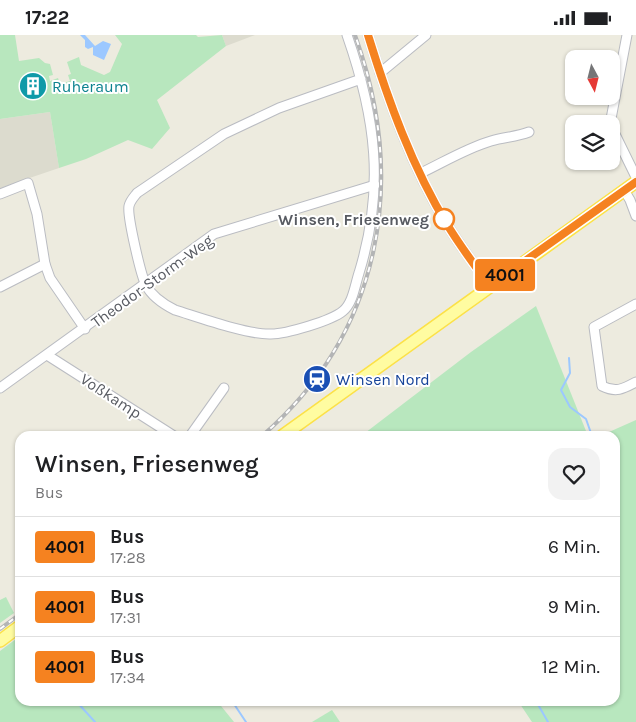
<!DOCTYPE html>
<html lang="de">
<head>
<meta charset="utf-8">
<style>
  :root { --surface:#fff; --page:#f2f2f2; --text:#202124; --muted:#757577; --line:#e0e0e0 }
  body { margin:0; font-family:Karla,sans-serif; background:var(--page); color:var(--text); height:100vh; display:flex; flex-direction:column; font-size:19px; white-space:nowrap }
  * { box-sizing:border-box; margin:0 }
  p { font-size:16px; color:var(--muted) }
  .icon { flex:none; width:28px; height:28px; fill:none; stroke:currentColor; stroke-width:2; stroke-linecap:round; stroke-linejoin:round }
  .map { position:relative; flex:1; overflow:hidden }
  .panel { position:absolute; left:15px; top:396px; width:605px; height:275px; display:flex; flex-direction:column; background:var(--surface); border-radius:15px; box-shadow:0 1px 4px #0004 }
  .panel>* { flex:none }
  .badge { padding:0 10px; border-radius:4px; font-size:18px; line-height:32px }
  .needle { width:32px; rotate:173deg }
  .fabs { position:absolute; left:565px; top:15px; display:grid; gap:10px }
  .fabs a { display:grid; place-items:center; width:55px; height:55px; border-radius:10px; background:var(--surface); box-shadow:0 1px 4px #0004; font-size:25px }
  .map>.badge { position:absolute; translate:-50% -50%; box-shadow:0 0 0 2px #fff }
  .round { display:grid; place-items:center; flex:none; width:52px; height:52px; border-radius:15px; background:var(--page) }
  .summary { display:flex; align-items:center; justify-content:space-between; height:85px; padding:0 20px }
  h1 { font-size:24px; font-weight:600; line-height:38px }
  ul { padding:0; list-style:none }
  li { display:flex; align-items:center; gap:15px; height:60px; padding:0 20px; border-top:1px solid var(--line) }
  li div { flex:1 }
  li b { display:block; font-size:19px }
  li em { font-style:normal }
  li .badge { min-width:55px; font-weight:700; text-align:center }
  .status { display:flex; justify-content:space-between; align-items:center; height:35px; padding:0 25px; background:var(--surface); direction:ltr }
  .status svg { height:14px; fill:currentColor }
  .map>svg:first-child { display:block }
  .education { fill:#dcdbce }
  .green { fill:#b8e7be }
  .water { fill:#9cc8ff }
  .lines { fill:none; stroke-linecap:round; stroke-linejoin:round }
  .stream { stroke:#9cc8ff; stroke-width:2 }
  .minor-casing { stroke:#babcc2; stroke-width:11 }
  .major-casing { stroke:#fce148; stroke-width:14 }
  .minor { stroke:#fff; stroke-width:9 }
  .major { stroke:#fffca1; stroke-width:11 }
  .rail-casing { stroke:#b3b4b5; stroke-width:4 }
  .rail { stroke:#fff; stroke-width:2; stroke-dasharray:5.5; stroke-linecap:butt }
  .line-casing { stroke:#fff; stroke-width:11 }
  .line { stroke:#f58220; stroke-width:8 }
  .stop-dot { fill:#fff; stroke:#f58220; stroke-width:2.5 }
  .labels { text-anchor:middle; dominant-baseline:central; stroke-width:4; stroke-linejoin:round; paint-order:stroke }
  .culture-label { font-size:16px; fill:#0d838f; stroke:#fff; text-anchor:start }
  .stop-label { font-size:16px; font-weight:bold; fill:#585b62; stroke:#fff; text-anchor:end }
  .street-label { font-size:16px; fill:#585b62; stroke:#fff }
  .transit-label { font-size:16px; fill:#164399; stroke:#fff; text-anchor:start }
</style>
</head>
<body>
<div class="status"><b>17:22</b><svg viewBox="0 0 49 12"><path d="M0 12V9h3v3zM5 12V6h3v6zM10 12V3h3v9zM15 12V0h3v12zM26 1h20v11H26zM47 4h2v5h-2z"/></svg></div>
<div class="map">
<svg width="636" height="687" viewBox="0 0 636 687">
  <rect width="100%" height="100%" fill="#edebdf"/>
  <g class="education">
    <path d="M222,0h33l-29,11z"/>
    <path d="M50,77l9,56 -59,20v-69z"/>
  </g>
  <g class="green">
    <path d="M0,0h15l4,26 20,-3 6,5 5,1 3,11 -4,1 1,5 8,-3 2,6 10,-3 -2,-6 3,-1 -4,-12 12,-5 2,8 23,10 6,-3 12,-28 -7,-9h81l2,2 24,-2 4,11 -69,54 13,28 -18,21 -24,-9 -42,19 -27,9 -9,-56 -50,7z"/>
    <path d="M536,271l52,130h-227l110,-84z"/>
    <path d="M636,385v302h-104l-14,-21h97v-265h-15z"/>
    <path d="M6,562l8,16 -14,10v-23z"/>
    <path d="M20,601v65h197l17,21h-234v-71z"/>
    <path d="M332,675l8,12h-28z"/>
  </g>
  <path class="water" d="M80,0h5l10,11 8,-5 8,3 -7,16 -11,-5v-8l-5,2 -3,-2v-7z"/>
  <g class="lines">
    <g class="stream">
      <path d="M569,323l1,15 -9,17 9,17 16,12 6,17"/>
      <path d="M19,604h1"/>
      <path d="M76,666l19,21"/>
      <path d="M232,666l14,21"/>
      <path d="M536,666l12,21"/>
    </g>
    <defs>
      <g id="minor">
        <path d="M347,0c29,83 38,153 12,238 -4,12 -6,30 -16,38 -12,10 -57,23 -72,23 -23,1 -73,-17 -96,-24 -12,-6 -23,-13 -29,-25 -5,-9 -19,-69 -17,-79 1,-5 4,-8 8,-13l87,-59 55,-26 82,-29"/>
        <path d="M368,0c20,65 44,133 80,191 13,21 27,40 42,60"/>
        <path d="M380,38l46,-38"/>
        <path d="M610,89l17,-89"/>
        <path d="M611,91l25,51"/>
        <path d="M421,138c23,-11 46,-25 70,-32 13,-4 25,-4 38,-9"/>
        <path d="M624,155l6,10 6,16"/>
        <path d="M0,159l28,-11 9,31 8,50 5,14 35,51"/>
        <path d="M0,252l45,-23"/>
        <path d="M636,269l-42,23 8,59c14,7 21,3 34,-4"/>
        <path d="M47,320l127,81"/>
        <path d="M0,353l214,-154 161,-49"/>
        <path d="M190,401l34,-48"/>
      </g>
      <g id="major">
        <path d="M282,401l354,-254"/>
        <path d="M0,606l20,-15"/>
      </g>
    </defs>
    <use href="#minor" class="minor-casing"/>
    <use href="#major" class="major-casing"/>
    <use href="#minor" class="minor"/>
    <use href="#major" class="major"/>
    <defs>
      <g id="rail">
        <path d="M262,401c120,-104 146,-255 93,-401"/>
        <path d="M0,594l20,-15"/>
      </g>
    </defs>
    <use href="#rail" class="rail-casing"/>
    <use href="#rail" class="rail"/>
  </g>
  <g class="lines">
    <defs>
      <path id="line" d="M368,0c20,65 44,132 80,191 13,21 27,40 42,60l146,-104"/>
    </defs>
    <use href="#line" class="line-casing"/>
    <use href="#line" class="line"/>
  </g>
  <defs>
    <symbol id="building-disc" viewBox="-11 -11 22 22"><circle r="9.5" fill="#0f9aa8" stroke="#fff"/><path d="M-4-6H4V6H1V3H-1V6H-4ZM-2.5-4.3h1.7v1.8h-1.7ZM.8-4.3h1.7v1.8H.8ZM-2.5-1h1.7V.8h-1.7ZM.8-1h1.7V.8H.8Z" fill="#fff"/></symbol>
    <symbol id="station-disc" viewBox="-11 -11 22 22"><circle r="9.5" fill="#1a4fb4" stroke="#fff"/><path d="M-3-6H3Q5-6 5-4V2Q5 4 3 4L4.5 6H3L1.5 4h-3L-3 6H-4.5L-3 4Q-5 4-5 2V-4Q-5-6-3-6ZM-3.5-4v3h7v-3ZM-3.5 1v1.5H-2V1ZM2 1v1.5H3.5V1Z" fill="#fff"/></symbol>
  </defs>
  <g fill-rule="evenodd">
    <use href="#building-disc" x="17" y="35" width="32" height="32"/>
    <use href="#station-disc" x="301" y="328" width="32" height="32"/>
  </g>
  <circle class="stop-dot" cx="444" cy="184" r="10"/>
  <g class="labels">
    <g class="culture-label">
      <text x="52" y="51">Ruheraum</text>
    </g>
    <g class="stop-label">
      <text x="429" y="184">Winsen, Friesenweg</text>
    </g>
    <g class="street-label">
      <text transform="translate(152 246) rotate(-36)">Theodor-Storm-Weg</text>
      <text transform="translate(111 361) rotate(33)">Voßkamp</text>
    </g>
    <g class="transit-label">
      <text x="336" y="344">Winsen Nord</text>
    </g>
  </g>
</svg>
<div class="fabs">
<a><svg class="needle" viewBox="-14 -14 28 28"><path d="M0-13l5 13h-10z" fill="#e53935"/><path d="M0 13l5-13h-10z" fill="#757577"/></svg></a>
<a><svg class="icon" aria-label="layers" viewBox="0 0 24 24"><path d="M12 4l9 5-9 5-9-5zM3 14l9 5 9-5"/></svg></a>
</div>
<b class="badge" style="left:505px;top:240px;background:#f58220;color:#111">4001</b>
<section class="panel">
<div class="summary"><div><h1>Winsen, Friesenweg</h1><p>Bus</p></div><a class="round"><svg class="icon" aria-label="heart" viewBox="0 0 24 24"><path d="M12 20l-8-8c-3-5 5-10 8-4 3-6 11-1 8 4z"/></svg></a></div>
<ul>
<li><span class="badge" style="background:#f58220;color:#111">4001</span><div><b>Bus</b><p>17:28</p></div><em>6 Min.</em></li>
<li><span class="badge" style="background:#f58220;color:#111">4001</span><div><b>Bus</b><p>17:31</p></div><em>9 Min.</em></li>
<li><span class="badge" style="background:#f58220;color:#111">4001</span><div><b>Bus</b><p>17:34</p></div><em>12 Min.</em></li>
</ul>
</section>
</div>
</body>
</html>
